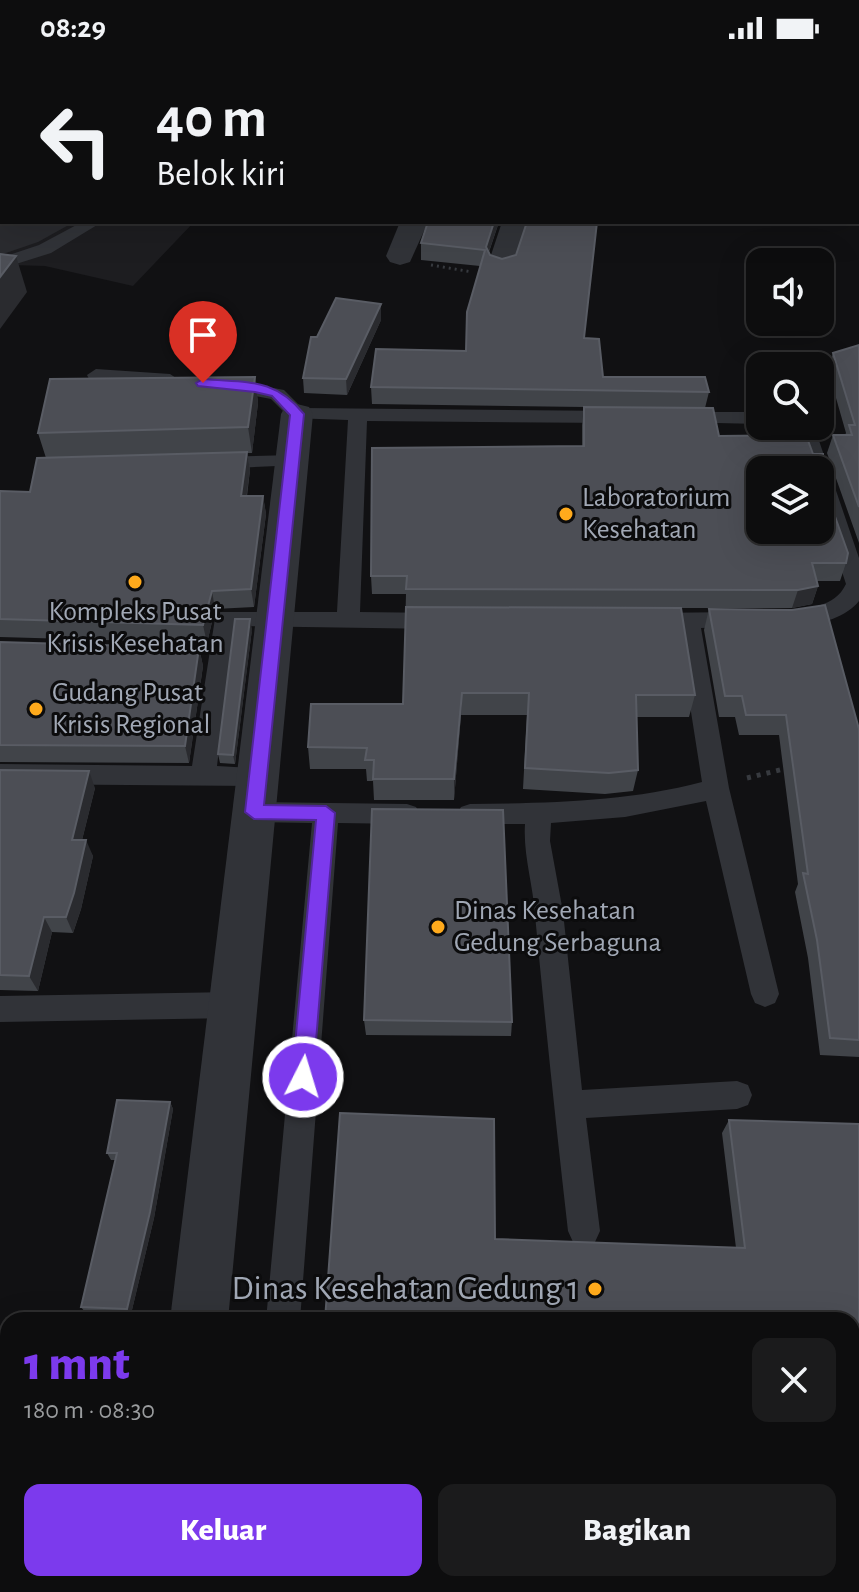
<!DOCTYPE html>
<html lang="id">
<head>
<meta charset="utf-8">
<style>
  :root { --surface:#0d0d0e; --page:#1b1b1c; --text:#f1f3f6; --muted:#9a9c9e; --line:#2d2d2e; --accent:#7c3aed }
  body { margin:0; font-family:"Alegreya Sans",sans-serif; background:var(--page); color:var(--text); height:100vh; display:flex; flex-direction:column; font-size:30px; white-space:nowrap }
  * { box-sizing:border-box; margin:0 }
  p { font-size:26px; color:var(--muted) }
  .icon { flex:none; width:44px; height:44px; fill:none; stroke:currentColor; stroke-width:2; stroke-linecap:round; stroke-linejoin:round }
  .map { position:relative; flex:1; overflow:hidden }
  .side { position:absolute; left:0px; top:1256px; width:860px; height:280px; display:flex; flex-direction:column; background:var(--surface); border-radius:24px 24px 0 0; box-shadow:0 8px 32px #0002,0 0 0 2px var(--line) }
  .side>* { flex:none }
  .top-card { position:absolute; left:0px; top:0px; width:860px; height:168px; box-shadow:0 8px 32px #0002,0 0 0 2px var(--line); background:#0d0d0e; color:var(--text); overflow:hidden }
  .controls { position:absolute; left:746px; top:192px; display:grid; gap:16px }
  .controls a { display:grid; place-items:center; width:88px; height:88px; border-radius:16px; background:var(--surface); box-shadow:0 8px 32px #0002,0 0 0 2px var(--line); font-size:40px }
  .pin { position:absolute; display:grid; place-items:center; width:68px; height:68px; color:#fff; margin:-82px -34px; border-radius:50% 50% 50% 0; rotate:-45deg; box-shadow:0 0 8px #0007 }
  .pin .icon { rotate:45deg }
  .me { position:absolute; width:88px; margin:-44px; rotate:5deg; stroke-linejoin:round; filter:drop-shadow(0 0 6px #0008) }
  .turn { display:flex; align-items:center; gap:28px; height:168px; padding:0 24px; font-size:36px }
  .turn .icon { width:104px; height:104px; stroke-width:2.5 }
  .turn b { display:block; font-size:56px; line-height:68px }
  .round { display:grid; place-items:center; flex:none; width:84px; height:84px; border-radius:16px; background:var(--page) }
  .overview { display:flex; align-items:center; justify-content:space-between; height:136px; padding:0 24px }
  h1 { font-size:48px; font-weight:800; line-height:60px; color:var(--accent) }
  .primary-button { display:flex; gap:16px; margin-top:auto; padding:16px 24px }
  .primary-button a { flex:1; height:92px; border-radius:16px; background:var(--accent); color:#fff; font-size:32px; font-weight:800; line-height:92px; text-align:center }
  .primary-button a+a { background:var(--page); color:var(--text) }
  .status { display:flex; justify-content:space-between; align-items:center; height:56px; padding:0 40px; background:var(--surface); direction:ltr }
  .status svg { height:22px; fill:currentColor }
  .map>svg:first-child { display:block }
</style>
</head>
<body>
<div class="status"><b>08:29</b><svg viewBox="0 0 49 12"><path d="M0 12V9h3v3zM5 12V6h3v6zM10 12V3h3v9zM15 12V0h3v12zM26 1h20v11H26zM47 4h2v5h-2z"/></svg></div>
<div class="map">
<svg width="859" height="1536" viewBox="0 0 859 1536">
  <rect width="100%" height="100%" fill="#111113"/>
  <polygon fill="#1d1d20" points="0,0 424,0 2,2 2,166 194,166 133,230 45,210 11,209 0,212"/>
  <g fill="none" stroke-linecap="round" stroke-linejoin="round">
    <polyline stroke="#373a3f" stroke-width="3" stroke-dasharray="2 4" stroke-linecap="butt" points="431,209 472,216"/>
    <polyline stroke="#373a3f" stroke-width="5" stroke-dasharray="4 6" stroke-linecap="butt" points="747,722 788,712"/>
    <g fill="#313338" fill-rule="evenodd">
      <polygon points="298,0 312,0 314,2 300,2"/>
      <polygon points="82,166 102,166 51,197 0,213 0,202 39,189"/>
      <polygon points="96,313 170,318 179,324 170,330 89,323 87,319"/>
      <polygon points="221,322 284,334 302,352 616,355 626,361 616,367 367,365 360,556 439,557 447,559 450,565 447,571 439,573 234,570 217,710 267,713 271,720 267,727 258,730 0,728 0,708 192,710 216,556 337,556 348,364 290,362 271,343 214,332 212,328"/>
      <polygon points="680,356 760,356 760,368 673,366 670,362 673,358"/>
      <path d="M794,370h20l45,132v43c-14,18 -51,29 -73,23l-3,-6 3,-6c23,-6 48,-3 60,-28l-26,-79v-35h-11z"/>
      <polygon points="293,399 300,401 303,405 300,409 213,413 203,407 213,401"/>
      <path d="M739,556l8,2 3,6 -3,6 -46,2 28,160 50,206 -4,9 -10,4 -10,-4 -4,-9 -45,-193 -81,16 -74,6 -1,18 13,71 19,178 155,-9 11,4 4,10 -4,10 -11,4 -151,9 14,113 -5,11 -11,5 -11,-5 -5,-11c-12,-105 -23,-211 -33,-316 -2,-31 -12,-60 -10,-91h-55l-9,-3 -4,-7 4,-7 9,-3c78,-1 156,-2 232,-22l-24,-153 -36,-2 -3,-6 3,-6 8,-2z"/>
      <polygon points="254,746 407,748 416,751 420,758 416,765 407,768 338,767 300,1264 266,1264 312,767 254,766 245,763 241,756 245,749"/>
      <polygon points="233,936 243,940 247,949 243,958 233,962 0,966 0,940"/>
      <rect x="852" y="1394" width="7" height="36"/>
    </g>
    <g fill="#313338" fill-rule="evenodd">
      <polygon points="534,0 559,0 532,2"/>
      <polygon points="400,166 428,166 410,206 400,209 390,206 386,200"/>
      <polygon points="502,166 530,166 512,214 502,217 492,214 488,208"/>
      <polygon points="297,348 309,351 313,358 228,1264 170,1264 281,358 285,351"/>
      <polygon points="136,1528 200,1528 199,1536 135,1536"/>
    </g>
  </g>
  <g fill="#414449">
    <polygon points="859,14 859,42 858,42"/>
    <polygon points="499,166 489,196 490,199 584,282 603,321 709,336 705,352 719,380 823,427 846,507 840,525 817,525 818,530 812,548 792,552 681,552 695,639 689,661 636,661 638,714 633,735 605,738 523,733 527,659 461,659 454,744 374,744 373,725 367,725 366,713 310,713 308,691 403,648 406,538 372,538 371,520 582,390 582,369 584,351 372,348 371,331 466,295 480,210 421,204 421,187"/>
    <polygon points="381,264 347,339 304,337 303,322 317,281"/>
    <polygon points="859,289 859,487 827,397 833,379 845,379 846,377 828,314 833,297"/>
    <polygon points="255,321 258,347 252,397 247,397 250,414 247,440 263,440 266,458 254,551 215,553 207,587 0,581 0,435 30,436 46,402 38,377"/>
    <polygon points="709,553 859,673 859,1001 820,999 808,902 795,836 798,828 779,679 739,679 735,661 719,661 704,574"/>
    <polygon points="252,573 235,708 220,707 218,698"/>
    <polygon points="0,586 199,592 203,610 189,707 0,706"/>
    <polygon points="0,714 95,732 82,784 93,800 81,853 73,877 52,876 38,935 0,934"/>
    <polygon points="364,964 512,966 511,980 366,979"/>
    <polygon points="170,1046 173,1053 154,1162 131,1258 85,1256 81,1251 115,1104 111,1104 107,1097"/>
    <polygon points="729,1064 859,1068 859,1366 852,1366 852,1264 495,1183 736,1192 722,1077"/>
  </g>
  <g fill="#2a2b2f">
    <polygon points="2,159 2,166 74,166 38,186 0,199 0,160"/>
    <polygon points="494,166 499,166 485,207 486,191"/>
    <polygon points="16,200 27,236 0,273 0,221"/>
    <polygon points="381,248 381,264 347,339 346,323"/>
    <polygon points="255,321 258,347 252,397 248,371"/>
    <polygon points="247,396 250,414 244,458 241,440"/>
    <polygon points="263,440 266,458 254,551 251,533"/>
    <polygon points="818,530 812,548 792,552 798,534"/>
    <polygon points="212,535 215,553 207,587 203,569"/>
    <polygon points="250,563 252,573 235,708 233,699"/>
    <polygon points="199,592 203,610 189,707 185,690"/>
    <polygon points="462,637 461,659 454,744 454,723"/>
    <polygon points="89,715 95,732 78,800 72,784"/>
    <polygon points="86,784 93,800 81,853 73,877 66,861"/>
    <polygon points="44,861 52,876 38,935 29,920"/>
    <polygon points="170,1046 173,1053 154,1162 131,1258 127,1253"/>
  </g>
  <g fill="#4c4e55" stroke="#595c64" stroke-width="2" fill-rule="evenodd">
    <polygon points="0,0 190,0 190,2 2,2 2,159 0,160"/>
    <polygon points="548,0 792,0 791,2 547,2"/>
    <polygon points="428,166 494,166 486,191 490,199 502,203 516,199 527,166 597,166 584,282 599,283 603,321 705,321 709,336 371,331 376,293 466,295 467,256 485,194 421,187"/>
    <polygon points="0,198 16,200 0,221"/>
    <polygon points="336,242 381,248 346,323 303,322 311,281 317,281"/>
    <polygon points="859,289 859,451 833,379 852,379 849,369 855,369 833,297"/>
    <polygon points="255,321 248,371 38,377 50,323"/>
    <path d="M584,351l129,1 6,28 87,-1 7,19h10v29l25,70 -2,10h-34l6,23 -20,4 -392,-1 1,-13h-36l1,-128 212,-2zM760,414h60v60h-60z"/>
    <polygon points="247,396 241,440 263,440 251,533 212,535 203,569 0,563 0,435 30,436 37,402"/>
    <polygon points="825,549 859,673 859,984 830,982 817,884 803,817 808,818 786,659 746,659 742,640 725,640 709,553 792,554"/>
    <polygon points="406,551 681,552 695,639 636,639 638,714 609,717 525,712 529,637 462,637 454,723 373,723 374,704 365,704 367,692 308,691 311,648 403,648"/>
    <polygon points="235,563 250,563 233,699 218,698"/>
    <polygon points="0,586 199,592 185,690 0,689"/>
    <polygon points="0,714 89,715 72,784 86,784 74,837 66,861 44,861 29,920 0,919"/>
    <polygon points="372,753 503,754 512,966 364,964"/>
    <polygon points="117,1044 170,1046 150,1156 127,1253 81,1251 117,1097 107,1097"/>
    <polygon points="340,1057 494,1063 495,1183 745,1192 729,1064 859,1068 859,1359 852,1358 852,1264 325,1264"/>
  </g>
  <path fill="#7c3aed" stroke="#51269a" stroke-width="2" d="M203,323c44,4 71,-2 101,35l-40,391 62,1 9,7 -22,264 -3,7 -7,3 -8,-3 -3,-7 24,-257 -62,-1 -9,-7 45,-397 -18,-19 -17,-4 -57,-6 -2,-3z"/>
  <g fill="#ffaa1c" stroke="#0c0c0d" stroke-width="3">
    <circle cx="566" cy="458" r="8"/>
    <circle cx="135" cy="526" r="8"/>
    <circle cx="36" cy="653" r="8"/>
    <circle cx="438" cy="871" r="8"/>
    <circle cx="595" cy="1233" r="8"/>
  </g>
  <g text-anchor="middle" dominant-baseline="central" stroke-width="6" stroke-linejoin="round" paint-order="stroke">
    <g font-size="28" fill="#a1a8b5" stroke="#0c0c0d" text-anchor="start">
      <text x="582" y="442">Laboratorium<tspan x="582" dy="32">Kesehatan</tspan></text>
      <text x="135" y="556" text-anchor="middle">Kompleks Pusat<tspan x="135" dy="32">Krisis Kesehatan</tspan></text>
      <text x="52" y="637">Gudang Pusat<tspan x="52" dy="32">Krisis Regional</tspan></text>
      <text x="454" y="855">Dinas Kesehatan<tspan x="454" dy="32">Gedung Serbaguna</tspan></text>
    </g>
    <g font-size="34" fill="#a1a8b5" stroke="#0c0c0d" text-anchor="end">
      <text x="579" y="1233">Dinas Kesehatan Gedung 1</text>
    </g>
  </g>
</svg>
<div class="controls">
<a><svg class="icon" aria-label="sound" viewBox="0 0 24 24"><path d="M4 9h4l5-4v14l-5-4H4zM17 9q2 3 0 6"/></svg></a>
<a><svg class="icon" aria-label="search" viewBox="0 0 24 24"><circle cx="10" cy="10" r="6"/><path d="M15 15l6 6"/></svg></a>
<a><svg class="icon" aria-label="layers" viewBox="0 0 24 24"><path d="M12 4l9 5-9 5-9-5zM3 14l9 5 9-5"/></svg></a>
</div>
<div class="pin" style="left:203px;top:327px;background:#d93025"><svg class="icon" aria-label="arrive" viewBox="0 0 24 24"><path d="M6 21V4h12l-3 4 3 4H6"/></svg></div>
<svg class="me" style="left:303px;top:1021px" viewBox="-20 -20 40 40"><circle r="17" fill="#7c3aed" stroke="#fff" stroke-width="3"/><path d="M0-11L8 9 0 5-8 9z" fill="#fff"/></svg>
<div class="top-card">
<div class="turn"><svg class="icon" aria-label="left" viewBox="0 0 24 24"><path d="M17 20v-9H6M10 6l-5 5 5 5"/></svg><div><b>40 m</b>Belok kiri</div></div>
</div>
<section class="side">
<div class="overview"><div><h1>1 mnt</h1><p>180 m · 08:30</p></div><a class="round"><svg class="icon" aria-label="close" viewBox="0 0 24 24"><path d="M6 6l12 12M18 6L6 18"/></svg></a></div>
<div class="primary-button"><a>Keluar</a><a>Bagikan</a></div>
</section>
</div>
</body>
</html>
